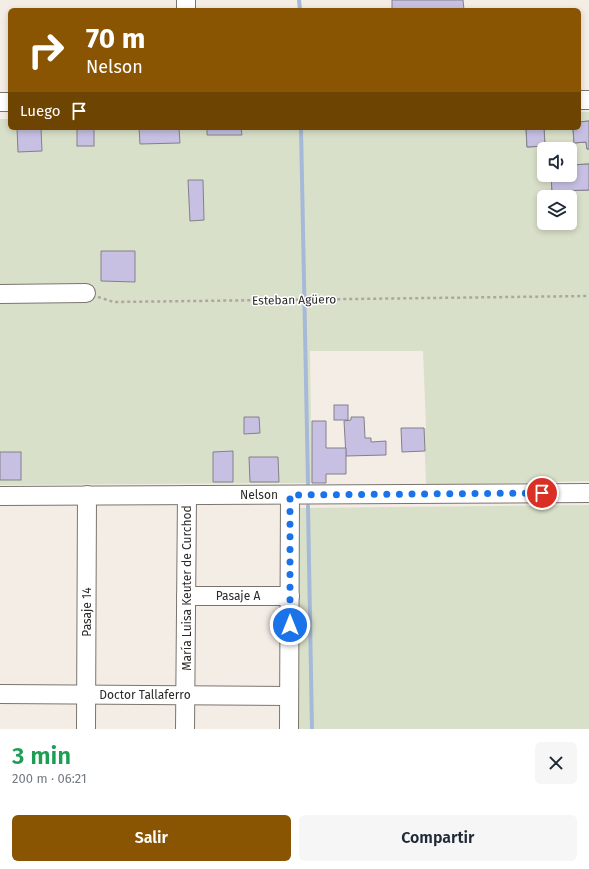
<!DOCTYPE html>
<html lang="es">
<head>
<meta charset="utf-8">
<style>
  :root { --surface:#fff; --page:#f6f6f7; --text:#1f2937; --muted:#747a83; --accent:#8a5503 }
  body { margin:0; font-family:"Fira Sans",sans-serif; background:var(--page); color:var(--text); height:100vh; display:flex; flex-direction:column; font-size:15px; white-space:nowrap }
  * { box-sizing:border-box; margin:0 }
  p { font-size:13px; color:var(--muted) }
  .icon { flex:none; width:22px; height:22px; fill:none; stroke:currentColor; stroke-width:2; stroke-linecap:round; stroke-linejoin:round }
  .map { position:relative; height:729px; overflow:hidden }
  .side { display:flex; flex-direction:column; background:var(--surface); flex:1 }
  .side>* { flex:none }
  .hud { position:absolute; left:8px; top:8px; width:573px; height:122px; border-radius:6px; box-shadow:0 2px 6px #0003; background:#8a5503; color:#fff; overflow:hidden }
  .buttons { position:absolute; left:537px; top:142px; display:grid; gap:8px }
  .buttons a { display:grid; place-items:center; width:40px; height:40px; border-radius:6px; background:var(--surface); box-shadow:0 2px 6px #0003; font-size:20px }
  .pin { position:absolute; display:grid; place-items:center; width:34px; height:34px; color:#fff; margin:-17px; border:2px solid #fff; border-radius:50%; box-shadow:0 1px 4px #0007 }
  .me { position:absolute; width:44px; margin:-22px; rotate:0deg; stroke-linejoin:round; filter:drop-shadow(0 0 3px #0008) }
  .turn { display:flex; align-items:center; gap:14px; height:84px; padding:0 12px; font-size:18px }
  .turn .icon { width:52px; height:52px; stroke-width:2.5 }
  .turn b { display:block; font-size:28px; line-height:34px }
  .then { display:flex; align-items:center; height:38px; padding:0 12px; background:#0003; gap:8px; font-size:15px }
  .round { display:grid; place-items:center; flex:none; width:42px; height:42px; border-radius:6px; background:var(--page) }
  .head { display:flex; align-items:center; justify-content:space-between; height:68px; padding:0 12px }
  h1 { font-size:24px; font-weight:600; line-height:30px; color:#1e9e55 }
  .action { display:flex; gap:8px; margin-top:auto; padding:8px 12px }
  .action a { flex:1; height:46px; border-radius:6px; background:var(--accent); color:#fff; font-size:16px; font-weight:600; line-height:46px; text-align:center }
  .action a+a { background:var(--page); color:var(--text) }
  .map>svg:first-child { display:block }
</style>
</head>
<body>
<div class="map">
<svg width="589" height="729" viewBox="0 0 589 729">
  <rect width="100%" height="100%" fill="#f4ede5"/>
  <g fill="#d9e0c9" fill-rule="evenodd">
    <path d="M579,112h10v369l-163,4 -2,-57h2l-3,-77h-113l2,132 -312,2v-366h10v9h569zM544,149h26v26h-26zM544,197h26v26h-26z"/>
    <polygon points="589,505 589,729 296,729 299,508"/>
  </g>
  <g fill="none" stroke-linecap="round" stroke-linejoin="round">
    <g stroke="#a6b9d8" stroke-width="4">
      <polyline points="299,0 300,10"/>
      <polyline points="301,128 308,483"/>
      <polyline points="308,506 312,729"/>
    </g>
  </g>
  <g fill="#c7c0e3" stroke="#828089">
    <polygon points="392,0 463,0 464,10 392,10"/>
    <polygon points="589,121 589,149 587,149 586,142 574,143 573,128 579,128 579,122"/>
    <polygon points="589,121 589,149 587,149 586,142 574,143 573,128 579,128 579,122"/>
    <polygon points="17,128 41,128 42,151 18,152"/>
    <rect x="77" y="128" width="17" height="18"/>
    <polygon points="139,128 179,128 180,143 140,144"/>
    <polygon points="207,128 241,128 242,135 207,135"/>
    <polygon points="526,128 544,128 545,146 527,147"/>
    <polygon points="526,128 544,128 545,146 527,147"/>
    <polygon points="589,164 589,190 552,191 551,175 570,175 570,165"/>
    <polygon points="589,164 589,190 552,191 551,175 570,175 570,165"/>
    <polygon points="188,180 203,180 204,220 190,221"/>
    <polygon points="101,251 135,251 135,282 101,281"/>
    <rect x="334" y="405" width="14" height="15"/>
    <polygon points="244,417 259,417 260,433 244,434"/>
    <polygon points="351,417 364,417 365,438 371,438 371,442 386,441 386,455 346,456 344,421 351,420"/>
    <polygon points="312,421 326,421 326,448 346,448 346,474 326,474 326,483 312,483"/>
    <polygon points="401,428 424,428 425,451 402,452"/>
    <polygon points="233,451 233,482 213,482 213,452"/>
    <rect x="0" y="452" width="21" height="28"/>
    <polygon points="249,457 278,457 279,482 250,482"/>
  </g>
  <g fill="none" stroke-linecap="round" stroke-linejoin="round">
    <defs>
      <g id="minor">
        <polyline points="186,0 186,10"/>
        <polyline points="579,100 589,100"/>
        <polyline points="0,102 10,102"/>
        <polyline points="0,294 86,293"/>
        <polyline points="0,496 589,493"/>
        <polyline points="186,596 290,596"/>
        <polyline points="0,694 289,696"/>
        <polyline points="86,729 87,495"/>
        <polyline points="185,729 187,495"/>
        <polyline points="289,729 290,495"/>
      </g>
    </defs>
    <use href="#minor" stroke="#7b756e" stroke-width="20"/>
    <polyline stroke="#aca7a0" stroke-width="2.5" stroke-dasharray="3 3" stroke-linecap="butt" points="98,297 114,302 589,296"/>
    <use href="#minor" stroke="#fff" stroke-width="18"/>
  </g>
  <g fill="none" stroke-linecap="round" stroke-linejoin="round">
    <polyline stroke="#1a73e8" stroke-width="7" stroke-dasharray="0 12.6" points="290,625 290,495 542,493"/>
  </g>
  <g text-anchor="middle" dominant-baseline="central" stroke-width="3" stroke-linejoin="round" paint-order="stroke">
    <g font-size="12" fill="#2c2a27" stroke="#fff">
      <text transform="translate(294 300) rotate(-1)">Esteban Agüero</text>
      <text x="259" y="495">Nelson</text>
      <text transform="translate(187 588) rotate(-90)">María Luisa Keuter de Curchod</text>
      <text x="238" y="596">Pasaje A</text>
      <text transform="translate(87 612) rotate(-90)">Pasaje 14</text>
      <text x="145" y="695">Doctor Tallaferro</text>
    </g>
  </g>
</svg>
<div class="buttons">
<a><svg class="icon" aria-label="sound" viewBox="0 0 24 24"><path d="M4 9h4l5-4v14l-5-4H4zM17 9q2 3 0 6"/></svg></a>
<a><svg class="icon" aria-label="layers" viewBox="0 0 24 24"><path d="M12 4l9 5-9 5-9-5zM3 14l9 5 9-5"/></svg></a>
</div>
<div class="pin" style="left:542px;top:493px;background:#d93025"><svg class="icon" aria-label="arrive" viewBox="0 0 24 24"><path d="M6 21V4h12l-3 4 3 4H6"/></svg></div>
<svg class="me" style="left:290px;top:625px" viewBox="-20 -20 40 40"><circle r="17" fill="#1a73e8" stroke="#fff" stroke-width="3"/><path d="M0-11L8 9 0 5-8 9z" fill="#fff"/></svg>
<div class="hud">
<div class="turn"><svg class="icon" aria-label="right" viewBox="0 0 24 24"><path d="M7 20v-9h11M14 6l5 5-5 5"/></svg><div><b>70 m</b>Nelson</div></div>
<div class="then">Luego<svg class="icon" aria-label="arrive" viewBox="0 0 24 24"><path d="M6 21V4h12l-3 4 3 4H6"/></svg></div>
</div>
</div>
<section class="side">
<div class="head"><div><h1>3 min</h1><p>200 m · 06:21</p></div><a class="round"><svg class="icon" aria-label="close" viewBox="0 0 24 24"><path d="M6 6l12 12M18 6L6 18"/></svg></a></div>
<div class="action"><a>Salir</a><a>Compartir</a></div>
</section>
</body>
</html>
